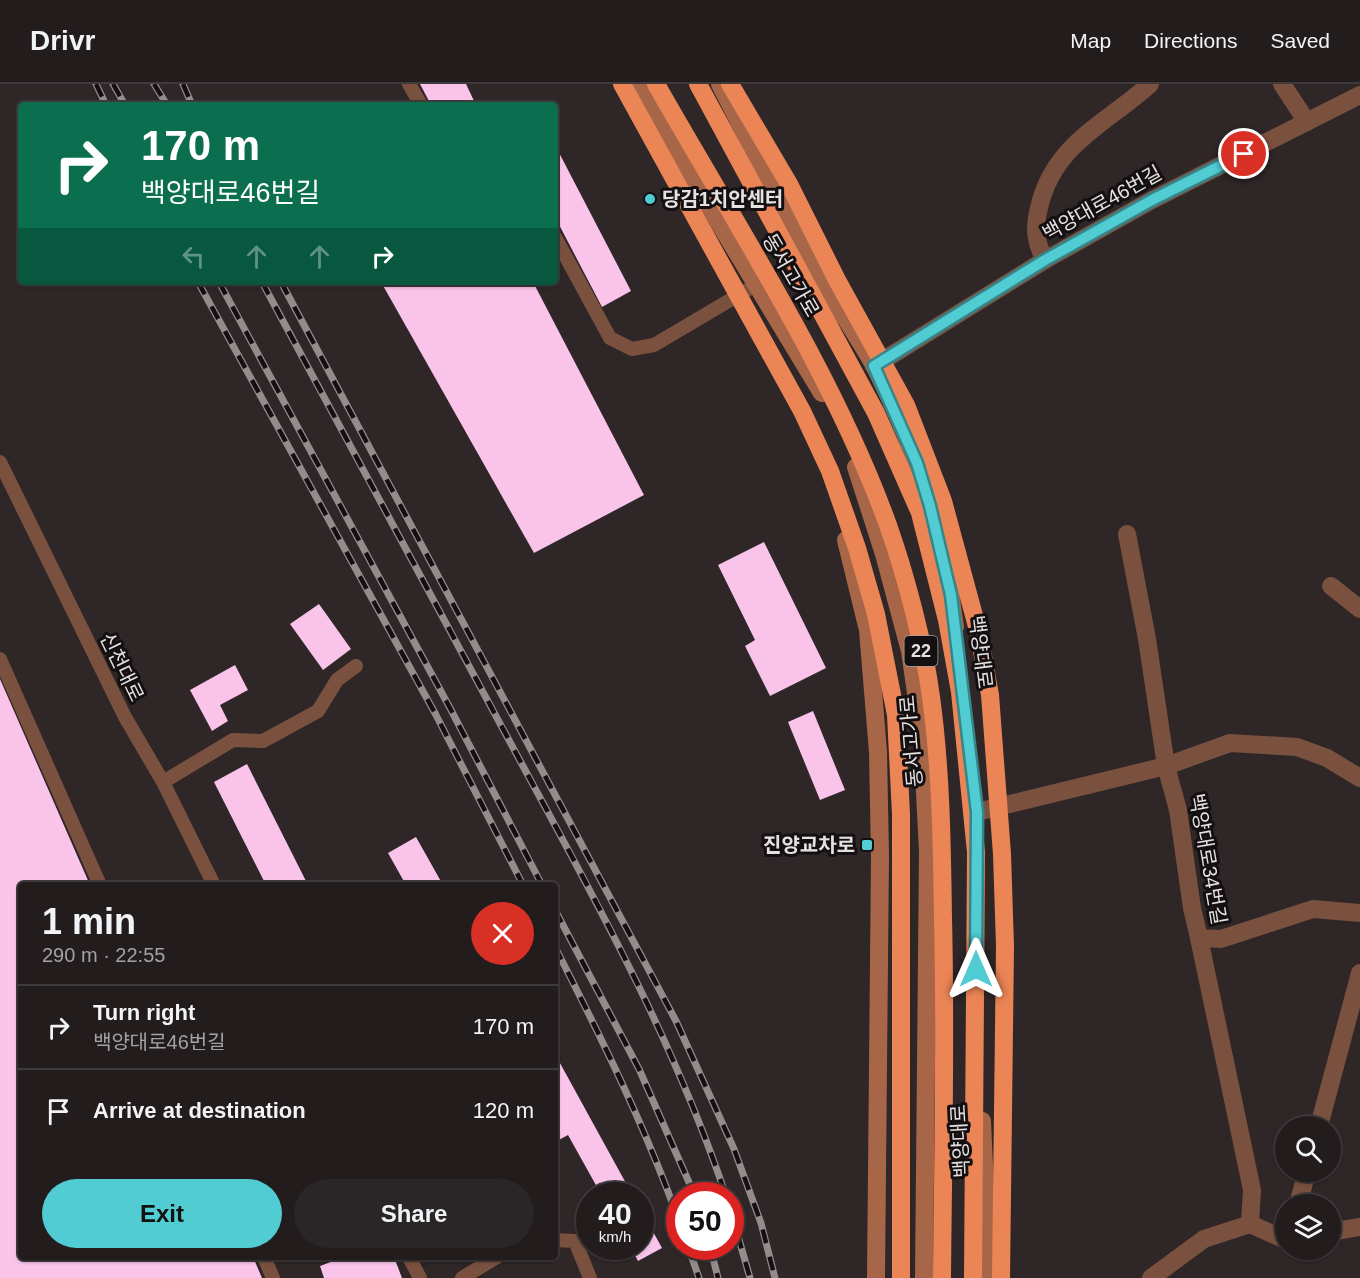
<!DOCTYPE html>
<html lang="en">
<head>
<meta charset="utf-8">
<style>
  :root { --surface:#221c1d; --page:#2a2526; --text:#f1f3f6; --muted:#a2a1a4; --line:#3f3a3b; --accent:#51ccd3 }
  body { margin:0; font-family:Helvetica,"Noto Sans KR",sans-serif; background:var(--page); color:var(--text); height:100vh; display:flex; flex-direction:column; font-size:22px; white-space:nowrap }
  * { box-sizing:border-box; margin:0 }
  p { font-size:20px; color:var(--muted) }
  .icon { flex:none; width:33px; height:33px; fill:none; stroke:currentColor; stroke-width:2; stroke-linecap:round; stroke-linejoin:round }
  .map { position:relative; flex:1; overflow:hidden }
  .panel { position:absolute; left:18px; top:798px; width:540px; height:378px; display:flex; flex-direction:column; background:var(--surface); border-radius:6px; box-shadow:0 2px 4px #0004,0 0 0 2px var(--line) }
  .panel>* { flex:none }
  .guide { position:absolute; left:18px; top:18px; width:540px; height:183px; border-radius:6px; box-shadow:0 2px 4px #0004,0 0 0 2px var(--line); background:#0b6e4f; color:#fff; overflow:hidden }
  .controls { position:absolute; left:1275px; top:1032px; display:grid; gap:12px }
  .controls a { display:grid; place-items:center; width:66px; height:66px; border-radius:50%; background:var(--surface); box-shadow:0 2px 4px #0004,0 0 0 2px var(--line); font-size:30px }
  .speed { position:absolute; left:576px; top:1098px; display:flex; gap:12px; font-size:30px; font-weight:700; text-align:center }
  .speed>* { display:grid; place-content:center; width:78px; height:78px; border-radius:50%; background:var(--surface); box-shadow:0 2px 4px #0004,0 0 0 2px var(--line); line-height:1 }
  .speed small { font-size:15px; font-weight:400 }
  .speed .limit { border:9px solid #d22; background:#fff; color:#111 }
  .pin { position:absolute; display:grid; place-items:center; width:51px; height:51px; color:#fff; margin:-26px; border:3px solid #fff; border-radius:50%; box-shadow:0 2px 6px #0007 }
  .me { position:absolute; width:66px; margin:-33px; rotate:0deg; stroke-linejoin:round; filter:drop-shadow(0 0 4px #0008) }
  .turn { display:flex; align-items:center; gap:21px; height:126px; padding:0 24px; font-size:27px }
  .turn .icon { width:78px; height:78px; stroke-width:2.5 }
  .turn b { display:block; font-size:42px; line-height:51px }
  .lanes { display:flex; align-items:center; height:57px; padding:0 24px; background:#0003; justify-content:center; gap:30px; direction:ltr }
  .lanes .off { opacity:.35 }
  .round { display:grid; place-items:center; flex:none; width:63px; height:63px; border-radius:32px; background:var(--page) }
  .overview { display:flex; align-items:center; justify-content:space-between; height:102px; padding:0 24px }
  h1 { font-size:36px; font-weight:700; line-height:45px }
  .cta { display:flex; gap:12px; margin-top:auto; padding:12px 24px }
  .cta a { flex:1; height:69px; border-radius:36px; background:var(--accent); color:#111; font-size:24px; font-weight:700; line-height:69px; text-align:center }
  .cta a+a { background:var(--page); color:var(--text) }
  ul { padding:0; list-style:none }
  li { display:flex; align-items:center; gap:18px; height:84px; padding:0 24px; border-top:2px solid var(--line) }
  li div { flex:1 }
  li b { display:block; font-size:22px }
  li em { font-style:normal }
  header { display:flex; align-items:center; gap:36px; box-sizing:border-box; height:84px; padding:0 30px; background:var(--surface); border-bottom:2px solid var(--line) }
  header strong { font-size:28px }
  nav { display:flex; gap:33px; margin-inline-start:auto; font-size:21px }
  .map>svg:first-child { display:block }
</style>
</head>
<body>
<header>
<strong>Drivr</strong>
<nav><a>Map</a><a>Directions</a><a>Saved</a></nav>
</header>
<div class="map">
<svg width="1360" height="1194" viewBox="0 0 1360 1194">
  <rect width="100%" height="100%" fill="#2e2627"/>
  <g fill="#f9c3ea">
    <polygon points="420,0 466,0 476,21 431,21"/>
    <polygon points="555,61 631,207 602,223 555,133"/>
    <polygon points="381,198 533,198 644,411 534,469"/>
    <polygon points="764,458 826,584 770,612 745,562 755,556 718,481"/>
    <polygon points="319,520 351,565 323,586 290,540"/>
    <polygon points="235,581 248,606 220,621 228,637 212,647 190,606"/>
    <polygon points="0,595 90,801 21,801 21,1173 253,1173 262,1194 0,1194"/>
    <polygon points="813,627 845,706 820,716 788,638"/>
    <polygon points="247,680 308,801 266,801 214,698"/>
    <polygon points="416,753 443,801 406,801 388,769"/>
    <polygon points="555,970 633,1112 602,1112 568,1051 555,1058"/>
    <polygon points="640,1124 662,1164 638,1177 630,1162 640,1162"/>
    <polygon points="344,1173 394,1173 402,1194 324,1194 320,1182"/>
  </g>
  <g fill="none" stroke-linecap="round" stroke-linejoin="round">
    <g stroke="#7a513f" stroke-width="14">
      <polyline points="409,0 421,21"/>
      <polyline points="555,153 610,254 632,265 654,261 747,206"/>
      <polyline points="0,378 125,633 163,698 214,801"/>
      <polyline points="0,575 100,801"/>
      <polyline points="163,698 233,656 263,657 318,627 337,596 356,582"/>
      <polyline points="555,1156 575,1157 590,1194"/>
      <polyline points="264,1173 273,1194"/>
      <polyline points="409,1173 420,1194"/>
      <polyline points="462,1194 497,1173"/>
    </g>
    <g stroke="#7a513f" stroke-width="18">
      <polyline points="1282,0 1307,38"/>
      <path d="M1045,176c-10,-18 -11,-32 -6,-52 14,-64 67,-84 111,-124"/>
      <polyline points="874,282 1045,176 1152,116 1360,11"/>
      <polyline points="1127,450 1147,555 1166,682 1178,726 1192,824 1199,854 1221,855 1313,825 1360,829"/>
      <polyline points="1331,502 1360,525"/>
      <polyline points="977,728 1166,682 1230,659 1297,663 1327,674 1360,694"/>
      <polyline points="1199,854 1252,1106 1250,1140"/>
      <polyline points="1319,1042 1360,889"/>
      <polyline points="1298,1120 1307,1088"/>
      <polyline points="1330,1148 1360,1143"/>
      <polyline points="1151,1194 1204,1155 1250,1140 1286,1156"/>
    </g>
    <g stroke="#a86649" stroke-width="18">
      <polyline points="641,0 718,137 822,309"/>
      <path d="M720,0c32,62 62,125 96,186 18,33 41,64 59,97 41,81 69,170 80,260"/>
      <polyline points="856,383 884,470 910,567 922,651 928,767 924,1194"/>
      <polyline points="846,456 868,546 878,668 880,772 876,1194"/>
      <polyline points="982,1037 989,1194"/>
    </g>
    <g stroke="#eb8556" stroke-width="18">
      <polyline points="622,0 802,327 830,387 857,464 876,530 896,631 901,730 901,1194"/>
      <path d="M656,0c80,141 177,289 232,441 18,51 36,119 43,172 10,72 11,148 12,221 3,120 0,240 -1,360"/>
      <polyline points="698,0 876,329 920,429 947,536 960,608 976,768 973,1194"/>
      <polyline points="730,0 789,100 837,196 906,321 943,417 979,550 990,611 1002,770 1005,862 1001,1194"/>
    </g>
    <defs>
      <g id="rail">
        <polyline points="96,0 106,21"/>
        <polyline points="113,0 125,21"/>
        <polyline points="154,0 167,21"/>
        <polyline points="183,0 192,21"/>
        <polyline points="198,198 436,631 523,801"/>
        <polyline points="219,198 450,624 542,801"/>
        <path d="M262,198c87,162 175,324 262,486 75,138 152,278 202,428"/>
        <polyline points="281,198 676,937 734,1065 761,1139 775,1194"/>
        <polyline points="555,826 639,985 695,1112"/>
        <path d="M555,863c46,90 91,181 125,277"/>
        <polyline points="730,1124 750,1194"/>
        <polyline points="688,1162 699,1194"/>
        <polyline points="710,1162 718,1194"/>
      </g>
    </defs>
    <use href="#rail" stroke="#938c8d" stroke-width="7"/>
    <use href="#rail" stroke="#141011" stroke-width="4.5" stroke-dasharray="14" stroke-linecap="butt"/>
  </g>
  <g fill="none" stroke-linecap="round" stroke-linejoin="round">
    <defs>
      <polyline id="route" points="976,885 977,728 951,511 930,422 917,379 874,282 1045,176 1152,116 1244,70"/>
    </defs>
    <use href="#route" stroke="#358589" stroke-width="15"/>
    <use href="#route" stroke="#51ccd3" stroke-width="10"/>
  </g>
  <g fill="#51ccd3" stroke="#141011" stroke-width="2">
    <circle cx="650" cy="115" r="6"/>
    <rect x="861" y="755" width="12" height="12" rx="3"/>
  </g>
  <g text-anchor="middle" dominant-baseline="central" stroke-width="6" stroke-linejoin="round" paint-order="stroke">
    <rect fill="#141011" stroke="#a7a2a3" stroke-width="1.5" x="904.5" y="552" width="33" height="30" rx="4.5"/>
    <g font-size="18" font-weight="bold" fill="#e6e1e1">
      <text x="921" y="567">22</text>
    </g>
    <g font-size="20" font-weight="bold" fill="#e6e1e1" stroke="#141011" text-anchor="start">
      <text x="662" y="115">당감1치안센터</text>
      <text x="855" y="761" text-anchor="end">진양교차로</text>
    </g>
    <g font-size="20" fill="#e6e1e1" stroke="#141011">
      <text transform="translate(1102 119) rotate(-29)">백양대로46번길</text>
      <text transform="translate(791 191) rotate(60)">동서고가로</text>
      <text transform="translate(981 568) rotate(83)">백양대로</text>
      <text transform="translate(122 583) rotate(64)">신천대로</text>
      <text transform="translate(911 657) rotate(-95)">동서고가로</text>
      <text transform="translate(1208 775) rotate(80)">백양대로34번길</text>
      <text transform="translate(960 1057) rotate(-93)">백양대로</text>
    </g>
  </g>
</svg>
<div class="controls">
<a><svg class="icon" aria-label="search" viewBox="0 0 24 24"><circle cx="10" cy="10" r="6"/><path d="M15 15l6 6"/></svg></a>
<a><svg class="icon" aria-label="layers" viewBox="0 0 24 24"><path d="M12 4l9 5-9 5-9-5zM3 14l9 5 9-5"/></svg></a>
</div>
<div class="speed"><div>40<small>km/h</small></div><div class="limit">50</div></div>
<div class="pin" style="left:1244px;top:70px;background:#d93025"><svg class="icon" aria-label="arrive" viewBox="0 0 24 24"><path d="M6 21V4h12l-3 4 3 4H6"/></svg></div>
<svg class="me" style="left:976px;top:885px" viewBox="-20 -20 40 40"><path d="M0-17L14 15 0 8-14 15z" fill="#51ccd3" stroke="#fff" stroke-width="4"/></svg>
<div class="guide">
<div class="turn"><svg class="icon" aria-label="right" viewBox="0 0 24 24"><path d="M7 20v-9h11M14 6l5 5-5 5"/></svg><div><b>170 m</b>백양대로46번길</div></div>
<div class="lanes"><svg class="icon off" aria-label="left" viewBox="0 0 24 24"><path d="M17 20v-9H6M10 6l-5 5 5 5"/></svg><svg class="icon off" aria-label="ahead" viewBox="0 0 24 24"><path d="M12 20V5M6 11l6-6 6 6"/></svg><svg class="icon off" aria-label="ahead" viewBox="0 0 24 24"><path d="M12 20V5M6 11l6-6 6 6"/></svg><svg class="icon" aria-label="right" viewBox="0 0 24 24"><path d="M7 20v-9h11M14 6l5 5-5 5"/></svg></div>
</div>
<section class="panel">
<div class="overview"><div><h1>1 min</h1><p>290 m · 22:55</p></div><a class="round" style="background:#d93025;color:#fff"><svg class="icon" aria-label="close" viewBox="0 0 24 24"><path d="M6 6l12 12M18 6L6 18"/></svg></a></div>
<ul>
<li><svg class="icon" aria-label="right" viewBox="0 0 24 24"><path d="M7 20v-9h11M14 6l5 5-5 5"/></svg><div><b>Turn right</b><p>백양대로46번길</p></div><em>170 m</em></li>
<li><svg class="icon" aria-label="arrive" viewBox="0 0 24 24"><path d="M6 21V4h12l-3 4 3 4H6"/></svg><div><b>Arrive at destination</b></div><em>120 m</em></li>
</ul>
<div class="cta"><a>Exit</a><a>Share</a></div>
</section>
</div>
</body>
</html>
